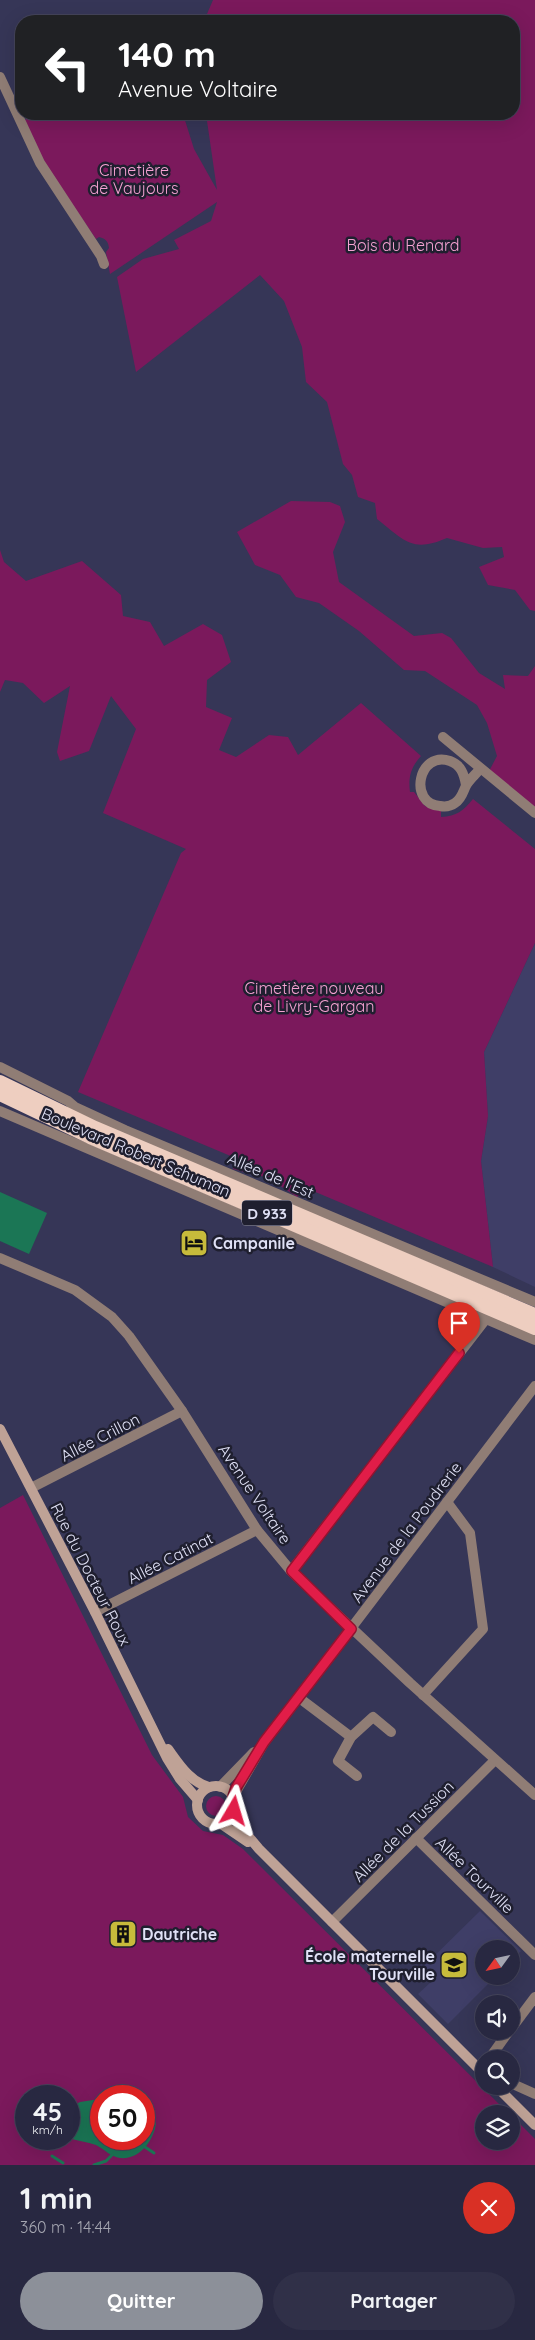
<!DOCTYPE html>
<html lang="fr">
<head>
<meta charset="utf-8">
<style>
  :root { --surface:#282841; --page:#303048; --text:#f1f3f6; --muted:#a5a6b1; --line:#44445a; --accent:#8c9099 }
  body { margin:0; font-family:Quicksand,sans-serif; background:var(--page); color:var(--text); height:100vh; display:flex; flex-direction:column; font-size:19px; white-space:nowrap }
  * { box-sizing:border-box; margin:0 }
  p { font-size:16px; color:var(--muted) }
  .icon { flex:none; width:28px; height:28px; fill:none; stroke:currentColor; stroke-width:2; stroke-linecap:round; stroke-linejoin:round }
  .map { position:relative; height:2165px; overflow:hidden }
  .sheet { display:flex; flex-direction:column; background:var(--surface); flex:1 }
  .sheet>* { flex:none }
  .top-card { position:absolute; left:15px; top:15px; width:505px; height:105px; border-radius:20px; box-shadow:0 5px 20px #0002,0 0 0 1px var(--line); background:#202124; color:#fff; overflow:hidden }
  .needle { width:32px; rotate:237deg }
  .controls { position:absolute; left:475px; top:1940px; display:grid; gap:10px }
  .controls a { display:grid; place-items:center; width:45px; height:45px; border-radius:50%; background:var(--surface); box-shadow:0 5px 20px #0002,0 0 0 1px var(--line); font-size:25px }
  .speed { position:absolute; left:15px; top:2085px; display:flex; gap:10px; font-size:25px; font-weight:700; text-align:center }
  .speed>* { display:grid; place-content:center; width:65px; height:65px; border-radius:50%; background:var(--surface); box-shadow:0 5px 20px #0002,0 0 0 1px var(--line); line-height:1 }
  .speed small { font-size:12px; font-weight:400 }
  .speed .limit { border:8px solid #d22; background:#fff; color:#111 }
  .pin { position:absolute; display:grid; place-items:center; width:42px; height:42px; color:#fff; margin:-51px -21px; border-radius:50% 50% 50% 0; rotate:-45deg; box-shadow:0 0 5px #0007 }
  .pin .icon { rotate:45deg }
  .me { position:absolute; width:55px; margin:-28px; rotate:7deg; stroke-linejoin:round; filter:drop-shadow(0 0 4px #0008) }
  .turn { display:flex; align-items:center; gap:18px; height:105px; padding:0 20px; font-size:22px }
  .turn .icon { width:65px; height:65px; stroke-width:2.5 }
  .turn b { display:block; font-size:35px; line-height:42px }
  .round { display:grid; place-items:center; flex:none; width:52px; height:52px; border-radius:26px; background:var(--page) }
  .overview { display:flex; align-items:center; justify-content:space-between; height:85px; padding:0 20px }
  h1 { font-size:30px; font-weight:700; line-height:38px }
  .primary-button { display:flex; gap:10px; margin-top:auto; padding:10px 20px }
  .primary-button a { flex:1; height:58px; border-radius:30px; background:var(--accent); color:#fff; font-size:20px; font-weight:700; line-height:58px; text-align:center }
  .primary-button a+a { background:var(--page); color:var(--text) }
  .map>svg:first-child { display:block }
</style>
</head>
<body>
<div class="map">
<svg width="535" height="2165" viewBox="0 0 535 2165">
  <rect width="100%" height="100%" fill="#363657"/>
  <g fill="#3f3e67">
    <polygon points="535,943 535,1287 493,1267 481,1161 488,1116 484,1052"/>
    <polygon points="480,1911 521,1951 511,1961 511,1949 484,1949 484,1976 496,1976 448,2024 418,1994 433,1980 421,1969"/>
  </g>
  <g fill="#7b195c" fill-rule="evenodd">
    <path d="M213,0h322v611l-5,-1 -15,-20 -27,-5 -9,-18 25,-10 -2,-10 -19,1 -36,-10c-35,15 -42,3 -70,-19l-2,-16 -17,-6 -6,-22 -9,-11 -16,-62 -21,-20 -4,-35 -18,-46 -24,-26 -124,97 -19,-95 26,-18 36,-10 -5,-9 37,-19 6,-19 -107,72 -4,-22 3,-4c-1,-7 -3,-9 -10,-11l-3,2 -48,-70 -24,-48 7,-7h152l11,35 23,41 -11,-76h308v-93h-310z"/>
    <polygon points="291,501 330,502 340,506 345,522 333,552 339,582 414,636 442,633 451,638 479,673 505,689 503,675 528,676 535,666 535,813 487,775 497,756 487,723 477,705 425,671 404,670 359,631 319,603 296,597 280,575 255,565 237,532"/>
    <path d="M0,550l4,12 22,19 56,-20 39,34 2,21 27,6 14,24 39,-22 19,11 9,27 -24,18 -1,27 26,11 -13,32 17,7 33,-22 19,2 10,18 63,-52 60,53c-10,11 -13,21 -11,36h4l11,14 16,5v6c16,-1 22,-6 32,-18l62,50v94l-51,109 4,64 -7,45 12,106 -187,-79 -9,9 -28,-19 -36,-9v-12l-155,-65 103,-239 5,-4 -83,-36 33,-84 -25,-33 -22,55 -29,10 -3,-9 13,-66 -26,17 -21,-20 -18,-3 -5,12z"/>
    <path d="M23,1495l129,260 31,42 5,20 15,14 20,4 20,14 266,265h-25v27h27v-26l24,24v26h-535v-657zM26,2096h43v43h-43zM101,2096h43v43h-43z"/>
    <circle cx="216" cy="1806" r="10"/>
  </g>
  <g fill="#1b7655">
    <polygon points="0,1192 47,1213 29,1254 0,1241"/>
    <path d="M93,2100h8v39h43v-30l12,14c-2,17 -16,37 -36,35 -9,-1 -16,-9 -24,-13 -9,-3 -18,-4 -27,-7v-30l11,-6z"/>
  </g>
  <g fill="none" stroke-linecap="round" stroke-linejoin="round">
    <g stroke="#1b7655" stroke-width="3">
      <polyline points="145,2147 154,2153"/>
      <polyline points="52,2156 63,2163"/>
      <polyline points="94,2165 106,2161 112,2155"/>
    </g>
    <g stroke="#907d75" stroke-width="10">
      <polyline points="0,77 40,163 101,256 104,264"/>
      <polyline points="443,737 535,813"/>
      <path d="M466,785c-2,-11 -5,-20 -16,-24 -32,-11 -42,43 -10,45 5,1 11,0 15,-3 8,-5 8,-13 12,-19 4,-6 9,-10 13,-15"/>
      <polyline points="0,1067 68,1101 75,1107 125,1130 535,1302"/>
      <polyline points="31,1488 182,1411"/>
      <polyline points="291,1571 486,1319"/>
      <polyline points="95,1612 257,1530"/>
      <polyline points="423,1695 483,1629 470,1533 447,1502"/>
      <polyline points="298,1697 351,1737"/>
      <polyline points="357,1776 338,1761 351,1737 373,1717 391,1732"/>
      <polyline points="220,1787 254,1752"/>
      <polyline points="233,1797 264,1743 535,1386"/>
      <polyline points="416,1838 535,1955"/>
      <polyline points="332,1922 495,1760"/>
      <polyline points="511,2029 535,1997"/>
      <polyline points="489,2059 509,2031"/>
      <polyline points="515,2085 535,2094"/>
    </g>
    <g stroke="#907d75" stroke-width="10">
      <polyline points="0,1111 535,1340"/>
      <polyline points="0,1258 75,1290 112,1317 129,1336 182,1411 257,1530 291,1571 410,1683 535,1795"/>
    </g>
    <g stroke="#bfa296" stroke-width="10">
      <polyline points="0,1429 95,1612 167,1758 180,1779 198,1800"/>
      <path d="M168,1749c11,15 22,33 41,38"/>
      <circle cx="216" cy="1805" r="19"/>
      <polyline points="234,1811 238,1824 259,1849 484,2074"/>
      <polyline points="220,1823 248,1842"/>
      <polyline points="496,2086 535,2125"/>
    </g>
    <g stroke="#eecec0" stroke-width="14">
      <polyline points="0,1082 95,1128 535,1315"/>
      <polyline points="0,1094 90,1137 535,1328"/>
    </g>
  </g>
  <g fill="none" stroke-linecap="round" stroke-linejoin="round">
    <defs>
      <polyline id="route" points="234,1811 233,1797 236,1788 264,1742 351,1629 292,1571 459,1353"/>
    </defs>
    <use href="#route" stroke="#92132f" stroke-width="12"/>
    <use href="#route" stroke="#e11d48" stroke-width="9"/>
  </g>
  <defs>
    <symbol id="hotel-square" viewBox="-11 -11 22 22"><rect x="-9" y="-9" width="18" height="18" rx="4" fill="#c7bb3b" stroke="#1f1f2f"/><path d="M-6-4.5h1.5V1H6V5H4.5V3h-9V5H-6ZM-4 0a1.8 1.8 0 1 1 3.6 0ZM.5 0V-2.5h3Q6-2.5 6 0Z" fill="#111"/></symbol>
    <symbol id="building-square" viewBox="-11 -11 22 22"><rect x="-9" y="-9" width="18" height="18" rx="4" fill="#c7bb3b" stroke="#1f1f2f"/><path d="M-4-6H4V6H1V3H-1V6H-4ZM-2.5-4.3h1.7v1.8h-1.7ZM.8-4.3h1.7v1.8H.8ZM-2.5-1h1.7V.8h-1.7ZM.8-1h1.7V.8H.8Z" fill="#111"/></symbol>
    <symbol id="school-square" viewBox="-11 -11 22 22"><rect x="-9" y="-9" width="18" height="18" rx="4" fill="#c7bb3b" stroke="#1f1f2f"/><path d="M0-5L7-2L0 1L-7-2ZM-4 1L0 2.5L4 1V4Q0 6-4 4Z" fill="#111"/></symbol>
  </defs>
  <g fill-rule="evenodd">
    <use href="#hotel-square" x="178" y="1227" width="32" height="32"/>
    <use href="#building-square" x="107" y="1918" width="32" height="32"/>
    <use href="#school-square" x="438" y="1949" width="32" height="32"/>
  </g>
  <g text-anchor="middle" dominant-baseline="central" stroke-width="5" stroke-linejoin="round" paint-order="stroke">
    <rect fill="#1f1f2f" stroke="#a6a7ba" stroke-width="1" x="242" y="1200.5" width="50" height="25" rx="4"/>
    <g font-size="15" font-weight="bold" fill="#e0e1f6">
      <text x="267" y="1213">D 933</text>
    </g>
    <g font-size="16" fill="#f6a2d3" stroke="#1f1f2f">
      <text x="134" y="170">Cimetière<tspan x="134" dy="18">de Vaujours</tspan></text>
      <text x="403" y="245">Bois du Renard</text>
      <text x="314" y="988">Cimetière nouveau<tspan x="314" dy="18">de Livry-Gargan</tspan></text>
    </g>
    <g font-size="16" fill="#e0e1f6" stroke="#1f1f2f">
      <text transform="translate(136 1152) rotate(23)">Boulevard Robert Schuman</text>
      <text transform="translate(271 1175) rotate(23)">Allée de l'Est</text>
      <text transform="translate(100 1437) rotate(-27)">Allée Crillon</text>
      <text transform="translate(255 1494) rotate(56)">Avenue Voltaire</text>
      <text transform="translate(406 1532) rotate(-53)">Avenue de la Poudrerie</text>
      <text transform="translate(170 1558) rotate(-27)">Allée Catinat</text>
      <text transform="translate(91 1574) rotate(63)">Rue du Docteur Roux</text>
      <text transform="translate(403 1831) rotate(-45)">Allée de la Tussion</text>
      <text transform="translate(475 1875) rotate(44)">Allée Tourville</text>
    </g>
    <g font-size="16" font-weight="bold" fill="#e0e1f6" stroke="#1f1f2f" text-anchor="start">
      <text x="213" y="1243">Campanile</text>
      <text x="142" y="1934">Dautriche</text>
      <text x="435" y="1956" text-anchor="end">École maternelle<tspan x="435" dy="18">Tourville</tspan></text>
    </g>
  </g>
</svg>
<div class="controls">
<a><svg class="needle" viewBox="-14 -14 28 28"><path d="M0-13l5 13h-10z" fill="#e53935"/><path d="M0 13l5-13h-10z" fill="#a5a6b1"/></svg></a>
<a><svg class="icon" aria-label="sound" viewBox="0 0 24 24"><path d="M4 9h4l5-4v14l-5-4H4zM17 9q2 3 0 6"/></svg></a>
<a><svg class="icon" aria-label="search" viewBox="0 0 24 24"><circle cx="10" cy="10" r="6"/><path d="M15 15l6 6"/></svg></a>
<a><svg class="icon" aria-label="layers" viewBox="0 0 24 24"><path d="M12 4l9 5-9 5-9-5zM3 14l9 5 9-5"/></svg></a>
</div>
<div class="speed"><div>45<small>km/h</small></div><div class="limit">50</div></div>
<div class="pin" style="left:459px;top:1353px;background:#d93025"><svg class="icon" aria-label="arrive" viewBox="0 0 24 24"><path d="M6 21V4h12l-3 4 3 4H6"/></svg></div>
<svg class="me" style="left:234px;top:1811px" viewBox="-20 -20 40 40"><path d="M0-17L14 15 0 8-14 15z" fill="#e11d48" stroke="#fff" stroke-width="4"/></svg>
<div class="top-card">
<div class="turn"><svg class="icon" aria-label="left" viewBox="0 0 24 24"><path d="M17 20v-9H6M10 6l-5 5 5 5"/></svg><div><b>140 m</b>Avenue Voltaire</div></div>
</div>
</div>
<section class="sheet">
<div class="overview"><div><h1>1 min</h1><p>360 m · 14:44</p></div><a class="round" style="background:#d93025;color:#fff"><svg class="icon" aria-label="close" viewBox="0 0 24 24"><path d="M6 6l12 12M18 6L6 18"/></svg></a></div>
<div class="primary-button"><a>Quitter</a><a>Partager</a></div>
</section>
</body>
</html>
